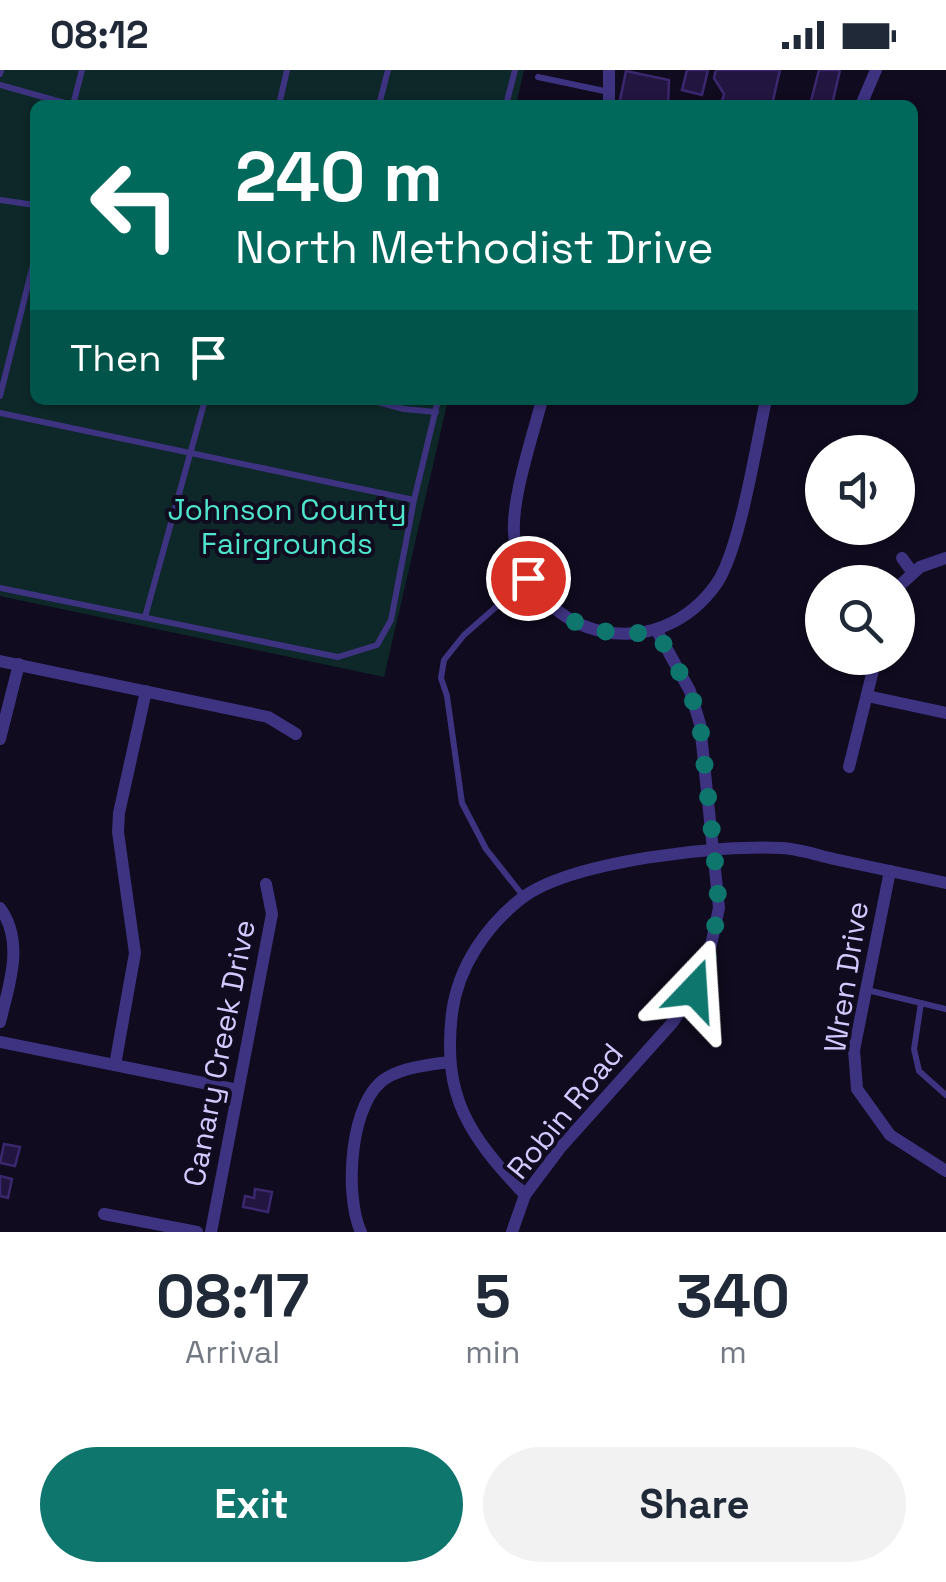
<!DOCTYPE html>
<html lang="en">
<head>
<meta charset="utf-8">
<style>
  :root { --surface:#fff; --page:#f2f2f3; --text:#1f2937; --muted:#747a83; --accent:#0f766e }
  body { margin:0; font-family:"Space Grotesk",sans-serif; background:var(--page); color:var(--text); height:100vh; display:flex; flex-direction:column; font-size:38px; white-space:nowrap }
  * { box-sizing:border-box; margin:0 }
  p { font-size:32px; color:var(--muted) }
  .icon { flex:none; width:55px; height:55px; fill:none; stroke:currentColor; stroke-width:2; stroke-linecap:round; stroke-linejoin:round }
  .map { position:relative; height:1162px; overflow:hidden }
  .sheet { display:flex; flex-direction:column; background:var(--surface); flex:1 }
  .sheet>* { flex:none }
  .hud { position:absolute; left:30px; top:30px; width:888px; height:305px; border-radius:15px; box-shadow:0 2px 8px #0004; background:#00695c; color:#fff; overflow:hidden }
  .tools { position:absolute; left:805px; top:365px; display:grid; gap:20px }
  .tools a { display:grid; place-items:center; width:110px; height:110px; border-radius:50%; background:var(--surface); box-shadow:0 2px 8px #0004; font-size:50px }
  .pin { position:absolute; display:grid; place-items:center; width:85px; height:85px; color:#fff; margin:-42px; border:5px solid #fff; border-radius:50%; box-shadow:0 2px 10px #0007 }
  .me { position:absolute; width:110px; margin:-55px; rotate:20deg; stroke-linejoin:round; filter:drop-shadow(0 0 8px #0008) }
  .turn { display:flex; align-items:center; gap:35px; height:210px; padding:0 40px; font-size:45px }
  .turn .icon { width:130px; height:130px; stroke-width:2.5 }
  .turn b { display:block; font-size:70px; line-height:85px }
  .then { display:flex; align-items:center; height:95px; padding:0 40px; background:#0003; gap:20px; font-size:38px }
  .eta { display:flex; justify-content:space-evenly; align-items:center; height:170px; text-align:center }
  .eta b { font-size:60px; font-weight:600; line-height:70px }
  .button { display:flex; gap:20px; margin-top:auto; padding:20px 40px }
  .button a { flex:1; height:115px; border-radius:60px; background:var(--accent); color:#fff; font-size:40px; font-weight:600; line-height:115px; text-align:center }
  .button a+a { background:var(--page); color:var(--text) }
  .status { display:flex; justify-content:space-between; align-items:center; height:70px; padding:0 50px; background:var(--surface); direction:ltr }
  .status svg { height:28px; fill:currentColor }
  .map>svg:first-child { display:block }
</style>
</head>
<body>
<div class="status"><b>08:12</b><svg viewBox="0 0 49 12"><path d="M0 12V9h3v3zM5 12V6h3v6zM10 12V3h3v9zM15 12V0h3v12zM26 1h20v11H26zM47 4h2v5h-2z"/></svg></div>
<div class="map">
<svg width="946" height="1162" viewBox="0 0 946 1162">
  <rect width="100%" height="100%" fill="#100b1f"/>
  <polygon fill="#0e2829" points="0,0 524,0 516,35 35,35 35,330 448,330 384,607 0,526"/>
  <g fill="#221641" stroke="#3b276e" stroke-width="2.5">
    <polygon points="687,0 708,0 702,25 682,20"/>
    <polygon points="716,0 780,0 772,35 721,35 724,24 714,8"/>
    <polygon points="819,0 840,0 832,35 810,35"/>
    <polygon points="626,1 669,10 668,35 619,35"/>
    <polygon points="4,1074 20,1077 15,1096 0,1093"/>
    <polygon points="0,1106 12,1109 8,1128 0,1126"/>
    <polygon points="255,1119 272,1122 268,1142 243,1137 245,1126 254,1128"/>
  </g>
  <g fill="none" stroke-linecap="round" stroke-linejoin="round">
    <g stroke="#3d3380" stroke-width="6">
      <polyline points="0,4 1,0"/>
      <polyline points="538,7 609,22"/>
      <polyline points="0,15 72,35"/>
      <polyline points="73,35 82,0"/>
      <polyline points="279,35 287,0"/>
      <polyline points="379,35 388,0"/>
      <polyline points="506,35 515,0"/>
      <polyline points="0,130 35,135"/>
      <polyline points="0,326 35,187"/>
      <polyline points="370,330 404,339 436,342"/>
      <polyline points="0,343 414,430"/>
      <polyline points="0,518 338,587 377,575 391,550 414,430 438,330"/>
      <polyline points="145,547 205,330"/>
      <polyline points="524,827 486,779 462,733 447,626 441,608 444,590 464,565 528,509"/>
      <polyline points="867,920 946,939"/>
      <polyline points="921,933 914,979 919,1001 946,1025"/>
    </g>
    <g stroke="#3d3380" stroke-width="12">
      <polyline points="609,0 609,35"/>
      <polyline points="861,35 876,0"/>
      <path d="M542,330c-9,35 -34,108 -27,141 22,100 143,127 202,42 23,-34 39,-138 49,-183"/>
      <polyline points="902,488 913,503"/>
      <polyline points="898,517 920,497 946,488"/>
      <polyline points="0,591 268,647 296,664"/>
      <polyline points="867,626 946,643"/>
      <polyline points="0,669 19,594"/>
      <polyline points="849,697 876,588"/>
      <polyline points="890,801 854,980 857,1019 890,1065 946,1101"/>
      <path d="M0,838c25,34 9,77 0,114"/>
      <polyline points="0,972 238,1020"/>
      <polyline points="115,995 135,883 118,762 119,743 146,621"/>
      <path d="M525,1125c-56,-60 -83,-97 -73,-182 6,-46 34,-87 70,-115 49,-37 199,-54 260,-50 17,1 35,7 52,11 37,8 75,16 112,24"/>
      <polyline points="104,1144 197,1162"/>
      <polyline points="211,1162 272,844 266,814"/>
      <path d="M361,1162c-17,-36 -12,-134 27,-155 18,-10 40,-12 61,-15"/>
      <polyline points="512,1162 525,1125 561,1077 673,952 694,920 709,884 719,838 700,654 690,621 657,561"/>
    </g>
  </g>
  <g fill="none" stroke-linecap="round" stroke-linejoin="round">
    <path stroke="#0f766e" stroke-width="18" stroke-dasharray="0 32.4" d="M528,508c36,50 69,59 129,54l33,59 10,33 14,126 5,58 -10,46 -15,36"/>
  </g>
  <g text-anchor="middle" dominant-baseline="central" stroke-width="8" stroke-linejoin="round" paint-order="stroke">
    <g font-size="30" fill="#4fe4cc" stroke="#100b1f">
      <text x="287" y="439">Johnson County<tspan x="287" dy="34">Fairgrounds</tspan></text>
    </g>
    <g font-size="30" fill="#d4c9ff" stroke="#100b1f">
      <text transform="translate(846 907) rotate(-81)">Wren Drive</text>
      <text transform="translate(219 983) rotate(-79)">Canary Creek Drive</text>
      <text transform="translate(565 1041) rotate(-51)">Robin Road</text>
    </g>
  </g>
</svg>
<div class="tools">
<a><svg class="icon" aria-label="sound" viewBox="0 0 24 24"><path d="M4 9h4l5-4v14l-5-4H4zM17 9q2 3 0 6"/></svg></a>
<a><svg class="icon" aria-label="search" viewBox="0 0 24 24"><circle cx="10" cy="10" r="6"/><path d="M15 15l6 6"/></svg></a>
</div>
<div class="pin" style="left:528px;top:508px;background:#d93025"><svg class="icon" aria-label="arrive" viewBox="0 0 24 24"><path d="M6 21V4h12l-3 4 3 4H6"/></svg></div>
<svg class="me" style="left:694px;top:920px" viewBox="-20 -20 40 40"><path d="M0-17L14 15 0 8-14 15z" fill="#0f766e" stroke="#fff" stroke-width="4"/></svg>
<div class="hud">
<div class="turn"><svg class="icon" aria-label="left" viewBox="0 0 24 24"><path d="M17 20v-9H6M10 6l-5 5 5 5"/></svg><div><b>240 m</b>North Methodist Drive</div></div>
<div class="then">Then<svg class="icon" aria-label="arrive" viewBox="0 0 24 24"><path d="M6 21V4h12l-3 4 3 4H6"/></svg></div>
</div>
</div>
<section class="sheet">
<div class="eta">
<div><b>08:17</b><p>Arrival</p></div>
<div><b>5</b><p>min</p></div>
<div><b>340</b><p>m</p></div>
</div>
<div class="button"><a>Exit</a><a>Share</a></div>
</section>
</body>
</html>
